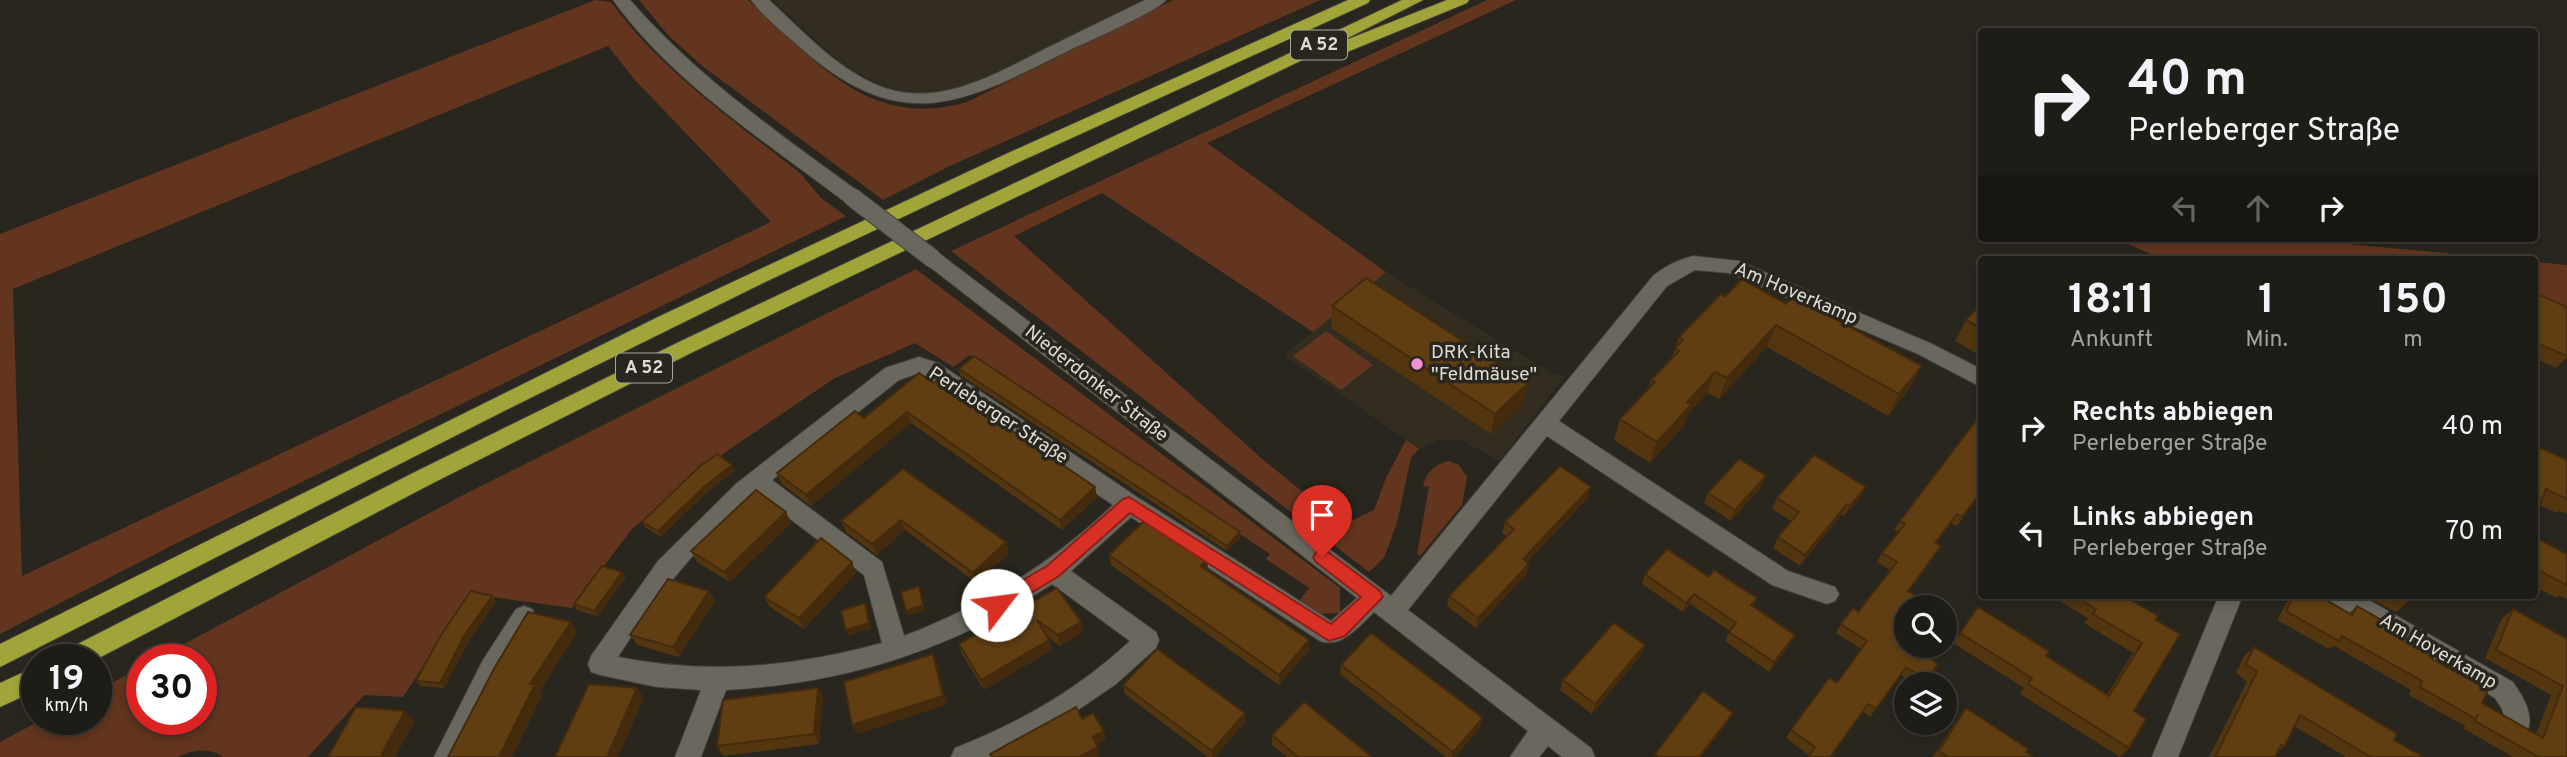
<!DOCTYPE html>
<html lang="de">
<head>
<meta charset="utf-8">
<style>
  :root { --surface:#1e1c16; --page:#26251f; --text:#f1f3f6; --muted:#a1a1a1; --line:#3c3a35 }
  body { margin:0; font-family:Overpass,sans-serif; background:var(--page); color:var(--text); height:100vh; display:flex; flex-direction:column; font-size:26px; white-space:nowrap }
  * { box-sizing:border-box; margin:0 }
  p { font-size:23px; color:var(--muted) }
  .icon { flex:none; width:38px; height:38px; fill:none; stroke:currentColor; stroke-width:2; stroke-linecap:round; stroke-linejoin:round }
  .map { position:relative; flex:1; overflow:hidden }
  .details { position:absolute; left:1978px; top:256px; width:560px; height:343px; display:flex; flex-direction:column; background:var(--surface); border-radius:7px; box-shadow:0 4px 10px #0003,0 0 0 2px var(--line) }
  .details>* { flex:none }
  .guide { position:absolute; left:1978px; top:28px; width:560px; height:214px; border-radius:7px; box-shadow:0 4px 10px #0003,0 0 0 2px var(--line); background:#1e1c16; color:var(--text); overflow:hidden }
  .tools { position:absolute; left:1894px; top:595px; display:grid; gap:14px }
  .tools a { display:grid; place-items:center; width:63px; height:63px; border-radius:50%; background:var(--surface); box-shadow:0 4px 10px #0003,0 0 0 2px var(--line); font-size:35px }
  .speed { position:absolute; left:21px; top:644px; display:flex; gap:14px; font-size:35px; font-weight:700; text-align:center }
  .speed>* { display:grid; place-content:center; width:91px; height:91px; border-radius:50%; background:var(--surface); box-shadow:0 4px 10px #0003,0 0 0 2px var(--line); line-height:1 }
  .speed small { font-size:18px; font-weight:400 }
  .speed .limit { border:10px solid #d22; background:#fff; color:#111 }
  .pin { position:absolute; display:grid; place-items:center; width:60px; height:60px; color:#fff; margin:-72px -30px; border-radius:50% 50% 50% 0; rotate:-45deg; box-shadow:0 0 7px #0007 }
  .pin .icon { rotate:45deg }
  .me { position:absolute; width:77px; margin:-38px; rotate:60deg; stroke-linejoin:round; filter:drop-shadow(0 0 5px #0008) }
  .turn { display:flex; align-items:center; gap:24px; height:147px; padding:0 35px; font-size:32px }
  .turn .icon { width:91px; height:91px; stroke-width:2.5 }
  .turn b { display:block; font-size:49px; line-height:60px }
  .lanes { display:flex; align-items:center; height:66px; padding:0 35px; background:#0003; justify-content:center; gap:35px; direction:ltr }
  .lanes .off { opacity:.35 }
  .eta { display:flex; justify-content:space-evenly; align-items:center; height:119px; text-align:center }
  .eta b { font-size:42px; font-weight:700; line-height:49px }
  ul { padding:0; list-style:none }
  li { display:flex; align-items:center; gap:21px; height:105px; padding:0 35px }
  li div { flex:1 }
  li b { display:block; font-size:26px }
  li em { font-style:normal }
  .map>svg:first-child { display:block }
</style>
</head>
<body>
<div class="map">
<svg width="2567" height="757" viewBox="0 0 2567 757">
  <rect width="100%" height="100%" fill="#28261e"/>
  <g fill="#322d1f">
    <polygon points="772,0 1144,0 994,73 964,86 930,93 900,91 874,82 839,61"/>
    <polygon points="1386,272 1552,373 1565,376 1499,461 1462,440 1439,440 1419,449 1284,355"/>
  </g>
  <g fill="#63351e" fill-rule="evenodd">
    <path d="M595,0l16,2c51,70 124,119 190,172l20,24 25,18 -671,328 -175,90v-400zM608,46l26,33 137,143 -749,354 -9,-287z"/>
    <path d="M639,0h109c66,59 120,131 219,102l206,-102h147l-370,166 -67,34 -182,-135 -33,-30z"/>
    <polygon points="1487,0 1516,0 1207,143 1386,272 1313,332 1102,193 1014,236 1260,457 1331,515 1353,520 1374,510 1386,478 1406,440 1419,449 1411,458 1397,523 1384,558 1369,572 951,251"/>
    <polygon points="2115,238 2317,241 2507,259 2287,257 2285,259 2161,259"/>
    <polygon points="2534,262 2567,265 2567,313 2534,300"/>
    <path d="M916,269l424,319v25l-27,1 -16,-10 12,-16 -43,-29 4,-5 -300,-199 -17,12 -38,-24 -80,35 -108,73 -95,78 -60,79 -102,-14 -67,103 -39,-2 -56,62h-85c-14,-10 -30,-7 -45,0h-178v-15l43,-23h53v-28l46,-24v52h59v-59h-47l313,-167z"/>
    <polygon points="1326,331 1373,365 1341,390 1293,356"/>
    <path d="M1449,461l10,4 8,12 -5,28 -42,51 -3,-2 12,-67 -6,-1c3,-14 12,-22 26,-25z"/>
  </g>
  <g fill="none" stroke-linecap="round" stroke-linejoin="round">
    <defs>
      <g id="minor">
        <path d="M613,0h17c66,76 148,133 229,192l2,5 -2,5h-14c-80,-61 -172,-119 -232,-202z"/>
        <path d="M751,0h18c35,32 72,74 119,89 57,17 112,-18 161,-42 32,-16 64,-31 96,-47h21c-10,12 -75,40 -94,49 -102,50 -163,89 -263,6 -19,-17 -43,-35 -58,-55z"/>
        <path d="M933,252l7,2 451,342 262,-320c12,-10 25,-16 40,-20l46,5 193,83 49,25v18l-63,-33 -189,-81 -34,-3 -28,16 -108,135 229,150 47,16 4,7 -4,7 -8,3 -55,-19 -225,-149 -139,174 183,138 4,9h-33l-14,-11 -9,11h-29l18,-26 -154,-119c-14,13 -32,37 -54,29l-189,-124 -60,54 85,61 3,8 -3,8 -40,36 -69,47 -53,26h-43l4,-9c64,-25 124,-59 175,-107l-78,-57c-101,66 -205,99 -326,106l-25,67h-26l26,-67 -44,-3 -57,-12 -9,-3 -3,-8 3,-8 67,-95 79,-78 148,-115 34,-11 19,6 199,134 194,124 26,-23 -431,-334 -3,-5 3,-5zM919,373l194,132c-62,59 -129,100 -209,131l-22,-74 -110,-82 127,-100zM756,493l108,82 18,68c-88,24 -174,32 -264,14 39,-62 83,-117 138,-164z"/>
        <polygon points="2219,595 2243,595 2178,757 2152,757"/>
        <path d="M2327,595h33l153,87c10,15 22,33 14,50l-9,4 -9,-4 -7,-23 -7,-11 -164,-96z"/>
        <polygon points="524,606 532,609 536,616 501,676 460,757 434,757 483,660 516,609"/>
      </g>
      <g id="highway">
        <polygon points="1348,0 1370,0 1368,3 1019,162 759,285 506,410 0,667 0,644 658,317 1006,154"/>
        <polygon points="1402,0 1423,0 1336,44 1447,0 1469,0 1467,3 1330,59 1318,59 1317,53 695,351 433,483 95,660 59,660 62,652 417,471 681,341"/>
        <polygon points="37,666 37,690 0,707 0,683"/>
      </g>
    </defs>
    <use href="#minor" stroke="#42403a" stroke-width="2"/>
    <use href="#highway" stroke="#42403a" stroke-width="2"/>
    <use href="#minor" fill="#6a675e" fill-rule="evenodd"/>
    <use href="#highway" fill="#a0a439" fill-rule="evenodd"/>
    <defs>
      <polyline id="minor-bridge" points="852,197 933,259"/>
    </defs>
    <use href="#minor-bridge" stroke="#42403a" stroke-width="20" stroke-linecap="butt"/>
    <use href="#minor-bridge" stroke="#6a675e" stroke-width="18"/>
  </g>
  <g fill="#53350f">
    <polygon points="2539,295 2567,307 2567,357 2556,368 2534,358 2534,300"/>
    <polygon points="1725,297 1786,304 1922,366 1910,388 1888,416 1767,347 1719,399 1707,393 1688,414 1684,426 1650,463 1614,440 1620,419 1648,389 1651,380 1672,358 1679,337"/>
    <polygon points="1981,304 1981,356 1955,341 1966,320"/>
    <polygon points="1332,306 1524,403 1491,434 1331,328"/>
    <polygon points="959,369 1240,532 1240,538 1227,551 960,375"/>
    <polygon points="919,373 1095,487 1097,497 1062,530 911,423 811,506 782,484 777,473 864,418"/>
    <polygon points="2534,445 2567,460 2567,514 2560,511 2557,513 2539,505"/>
    <polygon points="903,469 1006,542 1009,553 976,583 905,530 877,555 846,532 841,521"/>
    <polygon points="735,471 708,491 661,537 645,527 642,522"/>
    <polygon points="1766,476 1761,487 1731,521 1704,503 1708,493"/>
    <polygon points="1981,493 1957,526 1951,523 1936,543 1935,555 1908,591 1933,660 1938,664 1924,684 1914,684 1901,675 1870,717 1863,712 1809,755 1786,738 1791,730 1837,683 1861,649 1836,633 1841,624 1858,612 1890,570 1877,562 1882,553 1898,532 1894,530 1900,521"/>
    <polygon points="1588,498 1527,562 1527,574 1476,628 1447,606 1449,596 1507,536 1502,533 1505,522"/>
    <polygon points="1777,498 1860,498 1844,516 1841,515 1800,566 1773,548 1778,537 1791,521 1772,509"/>
    <polygon points="791,523 730,582 697,562 691,551"/>
    <polygon points="2534,537 2567,554 2567,599 2560,596 2557,598 2534,587"/>
    <polygon points="1109,555 1207,560 1208,571 1309,640 1309,650 1279,685 1111,565"/>
    <polygon points="852,562 856,573 804,629 770,607 764,597"/>
    <polygon points="622,572 626,577 598,616 577,610 574,604"/>
    <polygon points="1645,574 1709,577 1757,598 1753,606 1790,644 1769,672 1725,641 1730,631 1690,604 1683,612 1642,584"/>
    <polygon points="1057,588 1081,622 1083,632 1060,646 1046,635 1052,650 984,690 962,654 959,644"/>
    <polygon points="709,591 715,601 679,657 637,645 630,635"/>
    <polygon points="2049,595 2122,595 2156,620 2134,711 2129,748 2120,757 2020,694 2024,688 1953,643 1978,607 2046,656 2107,695 2133,653 2084,623 2088,618"/>
    <polygon points="2291,595 2317,595 2349,613 2357,606 2432,659 2482,703 2536,734 2551,695 2485,658 2502,618 2513,609 2567,639 2567,757 2513,757 2464,729 2465,726 2409,695 2411,690 2334,646 2329,649 2277,620"/>
    <polygon points="2363,595 2412,595 2409,601 2396,612"/>
    <polygon points="492,596 496,601 469,641 444,688 421,686 416,681"/>
    <polygon points="2254,647 2394,740 2424,757 2346,757 2294,726 2284,747 2277,753 2275,757 2209,757 2247,682 2236,673 2244,656"/>
    <polygon points="1641,655 1592,714 1560,690 1563,680"/>
    <polygon points="1341,665 1480,728 1455,757 1446,757 1340,674"/>
    <polygon points="1123,685 1245,722 1215,757 1208,757 1125,694"/>
    <polygon points="818,688 823,698 819,744 723,756 717,746"/>
    <polygon points="1966,708 2026,752 2033,757 1933,757 1958,718"/>
    <polygon points="1272,735 1372,757 1287,757 1272,745"/>
  </g>
  <g fill="#442b0d">
    <polygon points="1776,325 1767,347 1719,399 1727,378"/>
    <polygon points="1922,366 1910,388 1888,416 1899,394"/>
    <polygon points="1715,372 1707,393 1688,414 1684,426 1650,463 1657,442 1687,402"/>
    <polygon points="1528,383 1524,403 1491,434 1495,414"/>
    <polygon points="907,412 911,423 811,506 806,495"/>
    <polygon points="732,465 735,471 708,491 661,537 658,531 705,486"/>
    <polygon points="1766,476 1761,487 1731,521 1735,510"/>
    <polygon points="1095,487 1097,497 1062,530 1060,520"/>
    <polygon points="1591,487 1588,498 1520,569 1523,559"/>
    <polygon points="1866,487 1860,498 1844,516 1850,506"/>
    <polygon points="1847,504 1841,515 1800,566 1805,555"/>
    <polygon points="786,512 791,523 730,582 724,572"/>
    <polygon points="901,520 905,530 877,555 872,544"/>
    <polygon points="1240,532 1240,538 1227,551 1227,546"/>
    <polygon points="1006,542 1009,553 976,583 973,573"/>
    <polygon points="1207,560 1208,571 1201,566"/>
    <polygon points="852,562 856,573 804,629 799,618"/>
    <polygon points="1529,564 1527,574 1476,628 1478,618"/>
    <polygon points="622,572 626,577 598,616 594,611"/>
    <polygon points="919,586 925,610 908,616 906,611"/>
    <polygon points="709,591 715,601 679,657 673,647"/>
    <polygon points="1694,594 1690,604 1683,612 1686,603"/>
    <polygon points="492,596 496,601 469,641 444,688 440,683 464,636"/>
    <polygon points="865,603 871,628 848,636 846,630"/>
    <polygon points="571,622 578,632 540,691 543,694 512,757 499,757 530,684"/>
    <polygon points="1081,622 1083,632 1060,646 1058,635"/>
    <polygon points="1795,635 1790,644 1769,672 1774,662"/>
    <polygon points="1049,640 1052,650 984,690 981,680"/>
    <polygon points="1309,640 1309,650 1279,685 1279,675"/>
    <polygon points="1645,645 1641,655 1592,714 1595,704"/>
    <polygon points="933,654 937,664 947,705 857,734 852,725"/>
    <polygon points="637,688 644,698 618,757 607,757"/>
    <polygon points="818,688 823,698 819,744 814,734"/>
    <polygon points="405,711 415,721 395,757 380,757"/>
    <polygon points="1245,713 1245,722 1215,757 1212,757 1212,751"/>
    <polygon points="1733,713 1729,721 1701,757 1699,757"/>
    <polygon points="1483,718 1480,728 1455,757 1452,757 1453,752"/>
    <polygon points="1104,731 1106,740 1095,746 1093,737"/>
    <polygon points="1098,747 1100,756 1098,757 1079,757"/>
  </g>
  <g fill="#613e12" stroke="#442b0d" stroke-width="2">
    <polygon points="1366,278 1528,383 1495,414 1332,306"/>
    <polygon points="1742,279 1786,304 1793,296 1922,366 1899,394 1776,325 1727,378 1715,372 1687,402 1692,404 1657,442 1620,419 1655,382 1651,380 1679,351 1675,348 1683,340 1679,337 1721,294 1725,297"/>
    <polygon points="2539,295 2567,307 2567,356 2534,342 2534,306"/>
    <polygon points="1981,304 1981,328 1966,320"/>
    <polygon points="974,356 1240,532 1227,546 959,369"/>
    <polygon points="919,373 934,383 937,380 1095,487 1060,520 907,412 806,495 777,473 855,411 864,418"/>
    <polygon points="1981,414 1981,492 1962,517 1957,514 1935,543 1941,546 1908,591 1934,607 1906,607 1906,646 1943,646 1933,660 1938,664 1927,680 1906,667 1876,709 1868,704 1830,757 1808,757 1815,747 1791,730 1829,678 1837,683 1867,641 1841,624 1853,608 1858,612 1897,562 1882,553 1905,524 1900,521"/>
    <polygon points="2534,445 2567,460 2567,499 2546,489 2534,518"/>
    <polygon points="718,454 732,465 705,486 658,531 642,522 701,465"/>
    <polygon points="1814,455 1866,487 1850,506 1847,504 1805,555 1778,537 1799,512 1777,498"/>
    <polygon points="1739,459 1766,476 1735,510 1708,493"/>
    <polygon points="1560,466 1591,487 1523,559 1529,564 1478,618 1449,596 1514,529 1505,522"/>
    <polygon points="903,469 1006,542 973,573 901,520 872,544 841,521"/>
    <polygon points="756,490 786,512 724,572 691,551"/>
    <polygon points="1145,520 1207,560 1201,566 1205,569 1309,640 1279,675 1109,555"/>
    <polygon points="2534,537 2567,554 2567,585 2534,568"/>
    <polygon points="821,538 852,562 799,618 764,597"/>
    <polygon points="1667,549 1709,577 1714,570 1735,584 1757,598 1751,605 1795,635 1774,662 1729,632 1736,623 1694,594 1686,603 1645,574"/>
    <polygon points="602,566 622,572 594,611 574,604"/>
    <polygon points="668,579 709,591 673,647 630,635"/>
    <polygon points="919,586 923,605 906,611 901,592"/>
    <polygon points="1057,588 1081,622 1058,635 1037,620 1049,640 981,680 959,644"/>
    <polygon points="471,591 492,596 464,636 440,683 416,681 441,635"/>
    <polygon points="2073,595 2122,595 2158,616 2156,620 2180,634 2134,711 2146,719 2129,748 2028,684 2032,678 1960,633 1978,607 2049,651 2046,656 2109,696 2142,643 2093,614 2096,609"/>
    <polygon points="2295,595 2317,595 2352,615 2357,606 2394,627 2392,630 2435,654 2432,659 2488,690 2482,703 2543,738 2563,686 2496,650 2513,609 2567,639 2567,757 2539,757 2475,721 2478,714 2476,719 2420,687 2422,681 2342,636 2339,641 2286,611"/>
    <polygon points="2398,595 2412,595 2409,601"/>
    <polygon points="865,603 869,623 846,630 841,611"/>
    <polygon points="528,612 571,622 530,684 535,684 499,757 448,757 495,667"/>
    <polygon points="1944,614 1959,623 1944,644"/>
    <polygon points="1614,623 1645,645 1595,704 1563,680"/>
    <polygon points="1371,633 1483,718 1453,752 1341,665"/>
    <polygon points="2254,647 2397,734 2394,740 2424,757 2371,757 2300,715 2284,747 2281,745 2275,757 2215,757 2257,672 2246,664"/>
    <polygon points="1157,649 1245,713 1212,751 1123,685"/>
    <polygon points="933,654 943,696 852,725 844,682"/>
    <polygon points="589,684 637,688 607,757 555,757"/>
    <polygon points="818,688 814,734 717,746 723,700"/>
    <polygon points="1703,691 1733,713 1699,757 1659,757 1655,754"/>
    <polygon points="1304,702 1372,757 1298,757 1272,735"/>
    <polygon points="356,707 405,711 380,757 328,757"/>
    <polygon points="1076,707 1082,719 1093,713 1104,731 1093,737 1098,747 1079,757 992,757 990,754"/>
    <polygon points="1966,708 2028,749 2026,752 2033,757 1948,757 1939,751"/>
  </g>
  <polygon fill="#d93025" stroke="#8d1f18" stroke-width="2" points="1129,497 1331,624 1361,597 1316,562 1313,557 1316,552 1322,549 1328,552 1380,591 1383,597 1345,636 1329,641 1130,513 1059,576 1003,610 997,612 990,610 988,605 990,599 1047,566 1123,499"/>
  <circle fill="#f491d4" stroke="#28261e" stroke-width="2.5" cx="1417" cy="364" r="7"/>
  <g text-anchor="middle" dominant-baseline="central" stroke-width="7" stroke-linejoin="round" paint-order="stroke">
    <g fill="#28261e" stroke="#a7a5a0" stroke-width="2">
      <rect x="1291" y="30.5" width="56" height="29" rx="5"/>
      <rect x="616" y="353.5" width="56" height="29" rx="5"/>
    </g>
    <g font-size="18" font-weight="bold" fill="#dedcd7">
      <text x="1319" y="45">A 52</text>
      <text x="644" y="368">A 52</text>
    </g>
    <g font-size="19" fill="#dedcd7" stroke="#28261e">
      <text transform="translate(1796 294) rotate(23)">Am Hoverkamp</text>
      <text transform="translate(1096 384) rotate(38)">Niederdonker Straße</text>
      <text transform="translate(998 416) rotate(33)">Perleberger Straße</text>
      <text transform="translate(2438 652) rotate(30)">Am Hoverkamp</text>
    </g>
    <g font-size="19" fill="#dedcd7" stroke="#28261e" text-anchor="start">
      <text x="1431" y="353">DRK-Kita<tspan x="1431" dy="22">"Feldmäuse"</tspan></text>
    </g>
  </g>
</svg>
<div class="tools">
<a><svg class="icon" aria-label="search" viewBox="0 0 24 24"><circle cx="10" cy="10" r="6"/><path d="M15 15l6 6"/></svg></a>
<a><svg class="icon" aria-label="layers" viewBox="0 0 24 24"><path d="M12 4l9 5-9 5-9-5zM3 14l9 5 9-5"/></svg></a>
</div>
<div class="speed"><div>19<small>km/h</small></div><div class="limit">30</div></div>
<div class="pin" style="left:1322px;top:557px;background:#d93025"><svg class="icon" aria-label="arrive" viewBox="0 0 24 24"><path d="M6 21V4h12l-3 4 3 4H6"/></svg></div>
<svg class="me" style="left:997px;top:605px" viewBox="-20 -20 40 40"><circle r="19" fill="#fff"/><path d="M0-13L10 11 0 6-10 11z" fill="#d93025"/></svg>
<div class="guide">
<div class="turn"><svg class="icon" aria-label="right" viewBox="0 0 24 24"><path d="M7 20v-9h11M14 6l5 5-5 5"/></svg><div><b>40 m</b>Perleberger Straße</div></div>
<div class="lanes"><svg class="icon off" aria-label="left" viewBox="0 0 24 24"><path d="M17 20v-9H6M10 6l-5 5 5 5"/></svg><svg class="icon off" aria-label="ahead" viewBox="0 0 24 24"><path d="M12 20V5M6 11l6-6 6 6"/></svg><svg class="icon" aria-label="right" viewBox="0 0 24 24"><path d="M7 20v-9h11M14 6l5 5-5 5"/></svg></div>
</div>
<section class="details">
<div class="eta">
<div><b>18:11</b><p>Ankunft</p></div>
<div><b>1</b><p>Min.</p></div>
<div><b>150</b><p>m</p></div>
</div>
<ul>
<li><svg class="icon" aria-label="right" viewBox="0 0 24 24"><path d="M7 20v-9h11M14 6l5 5-5 5"/></svg><div><b>Rechts abbiegen</b><p>Perleberger Straße</p></div><em>40 m</em></li>
<li><svg class="icon" aria-label="left" viewBox="0 0 24 24"><path d="M17 20v-9H6M10 6l-5 5 5 5"/></svg><div><b>Links abbiegen</b><p>Perleberger Straße</p></div><em>70 m</em></li>
</ul>
</section>
</div>
</body>
</html>
